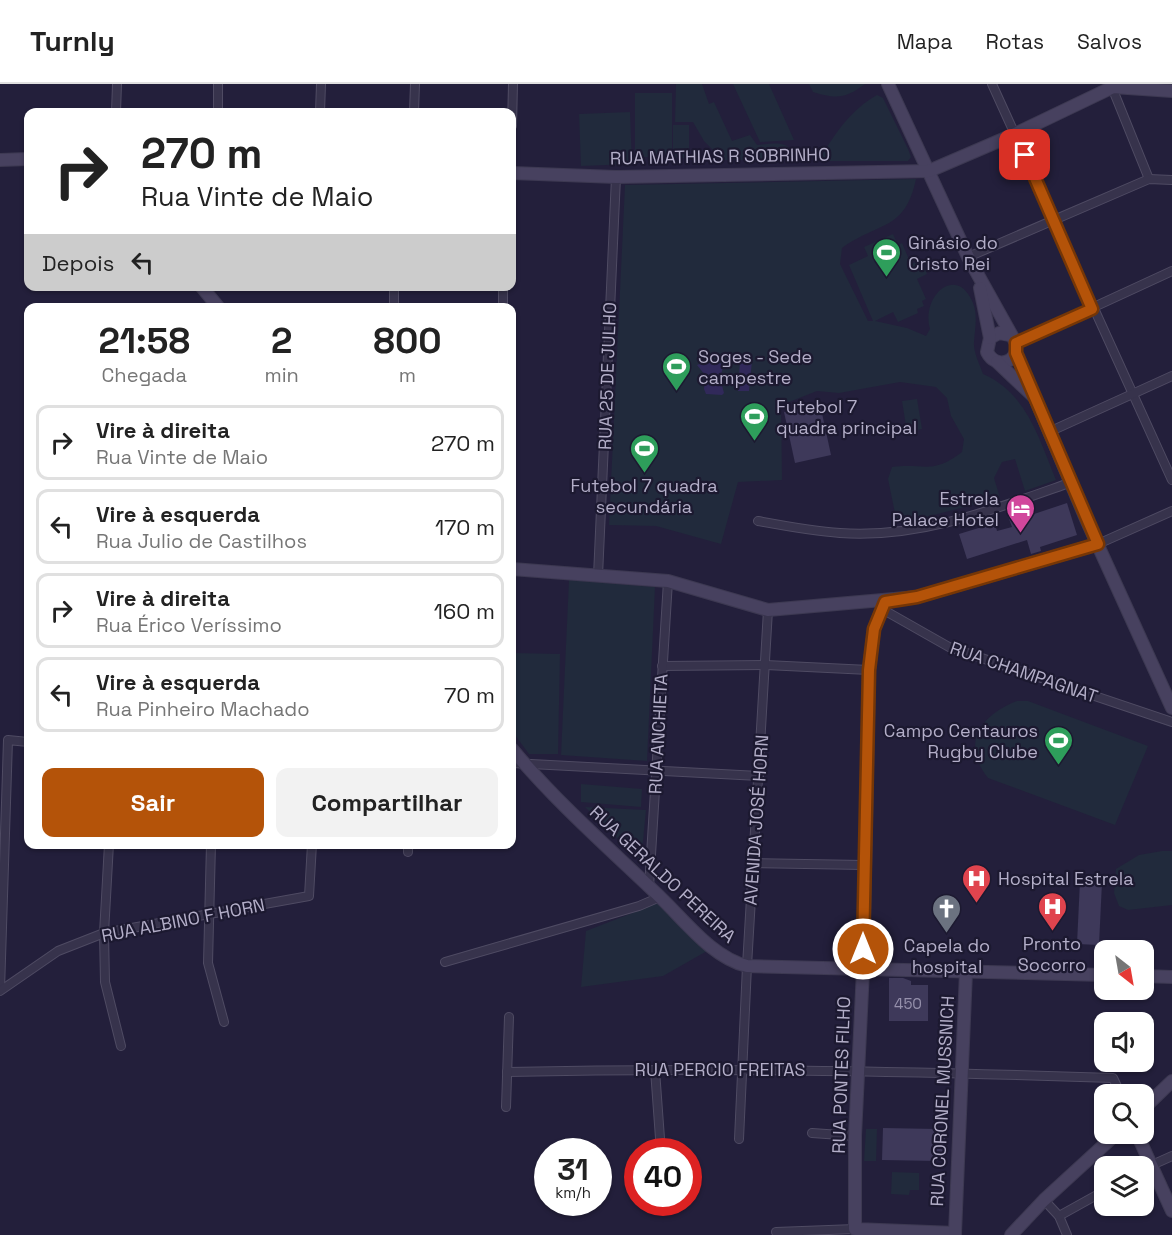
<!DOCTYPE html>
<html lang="pt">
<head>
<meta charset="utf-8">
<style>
  :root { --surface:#fff; --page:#f2f2f2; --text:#222; --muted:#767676; --line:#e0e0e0; --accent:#b45309 }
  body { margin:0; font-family:"Space Grotesk",sans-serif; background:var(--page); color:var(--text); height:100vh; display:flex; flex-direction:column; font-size:22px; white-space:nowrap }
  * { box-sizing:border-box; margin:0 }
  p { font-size:20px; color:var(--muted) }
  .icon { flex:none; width:33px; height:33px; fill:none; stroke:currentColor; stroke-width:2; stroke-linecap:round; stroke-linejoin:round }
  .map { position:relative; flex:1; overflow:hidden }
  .drawer { position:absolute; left:24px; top:219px; width:492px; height:546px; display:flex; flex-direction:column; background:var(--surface); border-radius:12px; box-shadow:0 2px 4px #0004 }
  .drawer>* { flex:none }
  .banner { position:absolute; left:24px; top:24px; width:492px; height:183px; border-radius:12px; box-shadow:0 2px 4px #0004; background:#fff; color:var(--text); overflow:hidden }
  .needle { width:39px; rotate:149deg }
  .tools { position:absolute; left:1094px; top:856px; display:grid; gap:12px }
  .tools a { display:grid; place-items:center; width:60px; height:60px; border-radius:12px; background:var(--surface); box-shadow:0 2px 4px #0004; font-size:30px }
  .speed { position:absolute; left:534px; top:1054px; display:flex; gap:12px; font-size:30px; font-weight:700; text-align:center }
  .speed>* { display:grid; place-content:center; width:78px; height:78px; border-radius:50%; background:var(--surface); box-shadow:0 2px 4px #0004; line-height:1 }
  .speed small { font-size:15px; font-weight:400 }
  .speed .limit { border:9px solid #d22; background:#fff; color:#111 }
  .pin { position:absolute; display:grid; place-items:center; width:51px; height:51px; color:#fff; margin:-26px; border-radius:12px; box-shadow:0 3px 9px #0006 }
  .me { position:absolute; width:66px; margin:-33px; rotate:0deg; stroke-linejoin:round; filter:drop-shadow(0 0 4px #0008) }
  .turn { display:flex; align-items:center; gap:21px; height:126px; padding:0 18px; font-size:27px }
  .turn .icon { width:78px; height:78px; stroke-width:2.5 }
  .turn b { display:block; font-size:42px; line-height:51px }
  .then { display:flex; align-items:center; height:57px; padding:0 18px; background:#0003; gap:12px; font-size:22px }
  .eta { display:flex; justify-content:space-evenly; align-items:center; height:102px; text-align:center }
  .eta b { font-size:36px; font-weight:700; line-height:42px }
  .primary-button { display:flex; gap:12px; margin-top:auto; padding:12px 18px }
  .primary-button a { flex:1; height:69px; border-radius:12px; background:var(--accent); color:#fff; font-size:24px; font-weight:700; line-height:69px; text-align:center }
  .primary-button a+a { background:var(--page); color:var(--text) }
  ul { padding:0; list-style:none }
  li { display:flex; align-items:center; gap:18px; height:75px; margin:0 12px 9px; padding:0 6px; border:3px solid var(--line); border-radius:12px }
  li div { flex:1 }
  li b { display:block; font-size:22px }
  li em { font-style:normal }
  header { display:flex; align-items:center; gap:36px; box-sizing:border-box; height:84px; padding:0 30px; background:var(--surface); border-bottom:2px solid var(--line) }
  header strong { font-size:28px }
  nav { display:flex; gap:33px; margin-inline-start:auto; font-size:21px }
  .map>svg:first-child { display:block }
</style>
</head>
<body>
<header>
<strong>Turnly</strong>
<nav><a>Mapa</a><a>Rotas</a><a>Salvos</a></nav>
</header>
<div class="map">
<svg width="1172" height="1151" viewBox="0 0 1172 1151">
  <rect width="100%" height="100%" fill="#231f3b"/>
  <g fill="#212a3c">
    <path d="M676,0h26l7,20 5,-2 18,39 18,-6 7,10c13,-1 32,-6 37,10l-4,5h-67l-19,-19 -11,-19h-18z"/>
    <polygon points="733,0 769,0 794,56 760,58"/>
    <path d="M809,0h56c-20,15 -29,15 -52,8z"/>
    <rect x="635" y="9" width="37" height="64"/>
    <path d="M877,11l6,3 25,51 3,8 -3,4h-84l-3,-4c14,-24 31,-48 56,-62z"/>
    <polygon points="630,28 632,80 581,82 579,30"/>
    <rect x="673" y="41" width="16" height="33"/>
    <path d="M916,95c-11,52 -36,42 -74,69l-2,16 28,57h5l-24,-56 19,-9 -4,-9 29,-13 5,11 4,-2 9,21 10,-4 6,14 -10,5 9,20 -4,2 2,5 -7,3 1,4 -20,9 -5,-10 -18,9 32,7 19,8 4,-7c-9,-31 23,-62 40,-32 9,15 5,29 4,45 -1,10 6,23 9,32 44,19 56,65 73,106l-31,11 -10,-32 -13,3 -8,16 6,20 -86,22 -18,-2 -8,-39 4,-12c33,-4 40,8 70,-15l2,-13 -13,-23 -4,-18 -11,-11 -36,-5 -61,11 -22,-2 -28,11 -8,-1 1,79 -44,2 -17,62 -65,-18 -47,-1 16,-340z"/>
    <polygon points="917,315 922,345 907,348 902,317"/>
    <polygon points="569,496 655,503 647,677 561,671"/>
    <polygon points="512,569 560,570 558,670 529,670 512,647"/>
    <path d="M1017,617h11l120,45 -33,79 -127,-47c-28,-35 -7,-63 29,-77z"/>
    <polygon points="581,700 642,705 641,723 581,718"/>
    <polygon points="585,723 646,726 641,777"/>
    <polygon points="1162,767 1172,767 1172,821 1128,826 1119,822 1114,809 1116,785 1139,771"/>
    <polygon points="658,819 707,867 663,892 581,903 586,847"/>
    <polygon points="866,1045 877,1045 876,1077 864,1077"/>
    <polygon points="892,1088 919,1089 919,1106 910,1106 909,1111 891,1110"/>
  </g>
  <g fill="#31295a">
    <polygon points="707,277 724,280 720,294 724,309 722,311 706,310 704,305 705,291 697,281"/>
    <polygon points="740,277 752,277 749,307 738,307"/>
  </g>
  <g fill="#3e395a">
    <polygon points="820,320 831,371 795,379 784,328"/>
    <polygon points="1067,419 1077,451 1040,463 1041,467 1031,470 1027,456 967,475 959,450 995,439 997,447 1012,443 1008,432 1026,426 1028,432"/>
    <polygon points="1080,797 1102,798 1099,861 1077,860"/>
    <polygon points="889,894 903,894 911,897 911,901 928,901 928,937 889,937"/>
    <polygon points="883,1044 937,1045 937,1053 945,1053 945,1070 938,1070 938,1077 882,1076"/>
  </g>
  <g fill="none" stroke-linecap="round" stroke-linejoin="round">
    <defs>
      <g id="street">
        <polyline points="992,0 1172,396"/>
        <polyline points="1111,1 1149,95"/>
        <polyline points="116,28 117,0"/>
        <polyline points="218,28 218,0"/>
        <polyline points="320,28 321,0"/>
        <polyline points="414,28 415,0"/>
        <polyline points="512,42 513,0"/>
        <polyline points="968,173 1149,95 1172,96"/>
        <polyline points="394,202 394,224"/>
        <polyline points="503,202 503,224"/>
        <polyline points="1016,259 1172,187"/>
        <polyline points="1051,347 1172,292"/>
        <path d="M758,437c28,5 55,10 82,12 80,6 158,-25 232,-51"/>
        <polyline points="1098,460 1172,427"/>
        <polyline points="598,492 616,93"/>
        <polyline points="882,525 949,563 1172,638"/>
        <polyline points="662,582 766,581 869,586"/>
        <polyline points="512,679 759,692"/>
        <polyline points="109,760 104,849 105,898 121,962"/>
        <polyline points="211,760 208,879 224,938"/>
        <polyline points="408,768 408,760"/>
        <polyline points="754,779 863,781"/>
        <polyline points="649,803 668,497"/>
        <polyline points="445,878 639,822 660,813"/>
        <polyline points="0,906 8,656 28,658"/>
        <polyline points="0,907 58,867 104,849 309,812 312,760"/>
        <polyline points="655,986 661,1068"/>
        <path d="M507,988c202,-5 404,-1 606,6l8,17"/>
        <polyline points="506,1023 509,933"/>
        <polyline points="812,1049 855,1052"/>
        <polyline points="739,1055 747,882 768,526"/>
        <polyline points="1143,1085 1172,1072"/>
        <polyline points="1044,1116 1059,1132 1067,1151"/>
        <polyline points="1059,1132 1104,1107"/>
        <polyline points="776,1148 855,1145"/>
      </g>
      <g id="secondary">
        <path d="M888,0l80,173 48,86c3,20 -20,27 -29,9l3,-14 9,-5 10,2"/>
        <polyline points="0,76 28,75"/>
        <polyline points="512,89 616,93 929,87 1015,50 1113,3 1172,7"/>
        <polyline points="201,202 219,224"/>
        <polyline points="980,204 990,254"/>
        <polyline points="1016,269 1086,435 1172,624"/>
        <polyline points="997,278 1033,312"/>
        <polyline points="512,485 668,497 768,526 917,513 1098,460"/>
        <polyline points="885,518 874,545 869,586 863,886 855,1052 855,1145 955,1149"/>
        <path d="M512,665c45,54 99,101 149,149 25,24 52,60 86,68l357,9"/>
        <polyline points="1143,892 1172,893"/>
        <polyline points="1143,1025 1172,997"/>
        <polyline points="1137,1050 1172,1127"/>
        <polyline points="955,1149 966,888"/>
        <polyline points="1011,1151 1044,1116 1116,1050"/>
      </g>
    </defs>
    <use href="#street" stroke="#4f4b63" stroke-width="10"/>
    <use href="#secondary" stroke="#3d3952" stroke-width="14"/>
    <use href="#street" stroke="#37334c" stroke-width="8"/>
    <use href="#secondary" stroke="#47415f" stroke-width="12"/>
  </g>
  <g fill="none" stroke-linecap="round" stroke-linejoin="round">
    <defs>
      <polyline id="route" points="863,865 869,586 874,545 885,518 917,513 1098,460 1016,269 1016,259 1092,225 1025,71"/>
    </defs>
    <use href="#route" stroke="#753606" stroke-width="15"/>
    <use href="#route" stroke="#b45309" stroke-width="10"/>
  </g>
  <defs>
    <symbol id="stadium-pin" viewBox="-11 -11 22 30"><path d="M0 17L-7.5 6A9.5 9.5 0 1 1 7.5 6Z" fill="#2e9e5b" stroke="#1c1930"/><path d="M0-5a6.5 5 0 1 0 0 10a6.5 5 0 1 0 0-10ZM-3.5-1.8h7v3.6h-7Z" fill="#fff"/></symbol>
    <symbol id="hotel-pin" viewBox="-11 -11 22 30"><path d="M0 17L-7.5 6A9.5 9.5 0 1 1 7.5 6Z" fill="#d1479c" stroke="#1c1930"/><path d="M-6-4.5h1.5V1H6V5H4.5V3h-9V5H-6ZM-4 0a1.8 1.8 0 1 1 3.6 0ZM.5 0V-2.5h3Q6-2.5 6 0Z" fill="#fff"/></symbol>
    <symbol id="hospital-pin" viewBox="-11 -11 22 30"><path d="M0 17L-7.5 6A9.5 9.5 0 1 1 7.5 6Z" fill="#e0444e" stroke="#1c1930"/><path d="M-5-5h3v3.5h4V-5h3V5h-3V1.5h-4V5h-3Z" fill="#fff"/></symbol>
    <symbol id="church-pin" viewBox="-11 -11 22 30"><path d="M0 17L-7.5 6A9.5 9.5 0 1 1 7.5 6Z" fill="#6b7280" stroke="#1c1930"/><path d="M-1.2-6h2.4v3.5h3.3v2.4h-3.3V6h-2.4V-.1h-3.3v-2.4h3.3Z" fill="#fff"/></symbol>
  </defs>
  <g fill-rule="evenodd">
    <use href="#stadium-pin" x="870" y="152" width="33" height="45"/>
    <use href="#stadium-pin" x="660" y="266" width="33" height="45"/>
    <use href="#stadium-pin" x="738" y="316" width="33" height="45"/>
    <use href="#stadium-pin" x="628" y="348" width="33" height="45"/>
    <use href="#hotel-pin" x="1004" y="408" width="33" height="45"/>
    <use href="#stadium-pin" x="1042" y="640" width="33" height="45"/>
    <use href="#hospital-pin" x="960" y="778" width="33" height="45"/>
    <use href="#hospital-pin" x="1036" y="806" width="33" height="45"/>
    <use href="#church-pin" x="930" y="808" width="33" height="45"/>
  </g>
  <g text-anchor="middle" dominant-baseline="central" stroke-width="4.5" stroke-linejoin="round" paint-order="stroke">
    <g font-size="15" fill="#9691ac">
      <text x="908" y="919">450</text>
    </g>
    <g font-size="18" fill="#b3aec8" stroke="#1c1930">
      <text transform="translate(720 72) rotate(-1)">RUA MATHIAS R SOBRINHO</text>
      <text transform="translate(607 292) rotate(-88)">RUA 25 DE JULHO</text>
      <text transform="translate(1024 588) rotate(19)">RUA CHAMPAGNAT</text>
      <text transform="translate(658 650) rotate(-87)">RUA ANCHIETA</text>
      <text transform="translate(756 736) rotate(-86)">AVENIDA JOSÉ HORN</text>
      <text transform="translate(663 790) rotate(43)">RUA GERALDO PEREIRA</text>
      <text transform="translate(183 836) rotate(-11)">RUA ALBINO F HORN</text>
      <text x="720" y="985">RUA PERCIO FREITAS</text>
      <text transform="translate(841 991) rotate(-88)">RUA PONTES FILHO</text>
      <text transform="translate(942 1017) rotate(-87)">RUA CORONEL MUSSNICH</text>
    </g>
    <g font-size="18" fill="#b3aec8" stroke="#1c1930" text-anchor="start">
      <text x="908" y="158">Ginásio do<tspan x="908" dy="21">Cristo Rei</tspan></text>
      <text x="698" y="272">Soges - Sede<tspan x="698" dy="21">campestre</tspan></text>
      <text x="776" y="322">Futebol 7<tspan x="776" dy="21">quadra principal</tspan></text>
      <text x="644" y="401" text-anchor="middle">Futebol 7 quadra<tspan x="644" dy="21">secundária</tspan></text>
      <text x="999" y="414" text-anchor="end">Estrela<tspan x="999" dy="21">Palace Hotel</tspan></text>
      <text x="1038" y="646" text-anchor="end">Campo Centauros<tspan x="1038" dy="21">Rugby Clube</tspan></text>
      <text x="998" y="794">Hospital Estrela</text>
      <text x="1052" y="859" text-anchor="middle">Pronto<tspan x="1052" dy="21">Socorro</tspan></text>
      <text x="947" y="861" text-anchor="middle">Capela do<tspan x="947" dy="21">hospital</tspan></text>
    </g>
  </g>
</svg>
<div class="tools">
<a><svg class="needle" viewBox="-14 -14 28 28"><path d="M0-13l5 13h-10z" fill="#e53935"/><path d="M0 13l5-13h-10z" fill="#767676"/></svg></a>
<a><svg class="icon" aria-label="sound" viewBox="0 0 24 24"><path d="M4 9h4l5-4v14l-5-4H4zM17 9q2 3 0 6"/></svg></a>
<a><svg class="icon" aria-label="search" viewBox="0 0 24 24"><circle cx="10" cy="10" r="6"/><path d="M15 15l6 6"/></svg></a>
<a><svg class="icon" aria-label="layers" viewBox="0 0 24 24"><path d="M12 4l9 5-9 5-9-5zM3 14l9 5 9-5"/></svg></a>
</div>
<div class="speed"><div>31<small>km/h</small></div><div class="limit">40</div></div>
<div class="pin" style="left:1025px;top:71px;background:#d93025"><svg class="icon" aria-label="arrive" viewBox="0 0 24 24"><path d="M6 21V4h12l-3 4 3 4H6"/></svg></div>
<svg class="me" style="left:863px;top:865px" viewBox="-20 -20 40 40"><circle r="17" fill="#b45309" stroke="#fff" stroke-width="3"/><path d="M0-11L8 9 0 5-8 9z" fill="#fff"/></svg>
<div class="banner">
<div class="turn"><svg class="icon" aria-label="right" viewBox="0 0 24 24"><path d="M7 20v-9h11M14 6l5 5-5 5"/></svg><div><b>270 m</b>Rua Vinte de Maio</div></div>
<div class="then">Depois<svg class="icon" aria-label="left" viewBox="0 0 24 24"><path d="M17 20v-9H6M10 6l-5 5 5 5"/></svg></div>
</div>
<section class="drawer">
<div class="eta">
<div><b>21:58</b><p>Chegada</p></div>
<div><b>2</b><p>min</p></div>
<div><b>800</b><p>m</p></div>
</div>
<ul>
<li><svg class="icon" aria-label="right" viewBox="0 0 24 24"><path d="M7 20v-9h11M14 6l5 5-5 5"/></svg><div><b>Vire à direita</b><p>Rua Vinte de Maio</p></div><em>270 m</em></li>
<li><svg class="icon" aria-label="left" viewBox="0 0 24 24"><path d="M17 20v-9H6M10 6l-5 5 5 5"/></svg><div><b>Vire à esquerda</b><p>Rua Julio de Castilhos</p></div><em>170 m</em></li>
<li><svg class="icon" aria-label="right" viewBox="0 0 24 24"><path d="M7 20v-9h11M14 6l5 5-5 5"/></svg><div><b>Vire à direita</b><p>Rua Érico Veríssimo</p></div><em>160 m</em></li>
<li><svg class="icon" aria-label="left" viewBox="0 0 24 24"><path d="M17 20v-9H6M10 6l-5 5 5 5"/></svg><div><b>Vire à esquerda</b><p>Rua Pinheiro Machado</p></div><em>70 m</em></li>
</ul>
<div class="primary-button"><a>Sair</a><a>Compartilhar</a></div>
</section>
</div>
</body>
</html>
